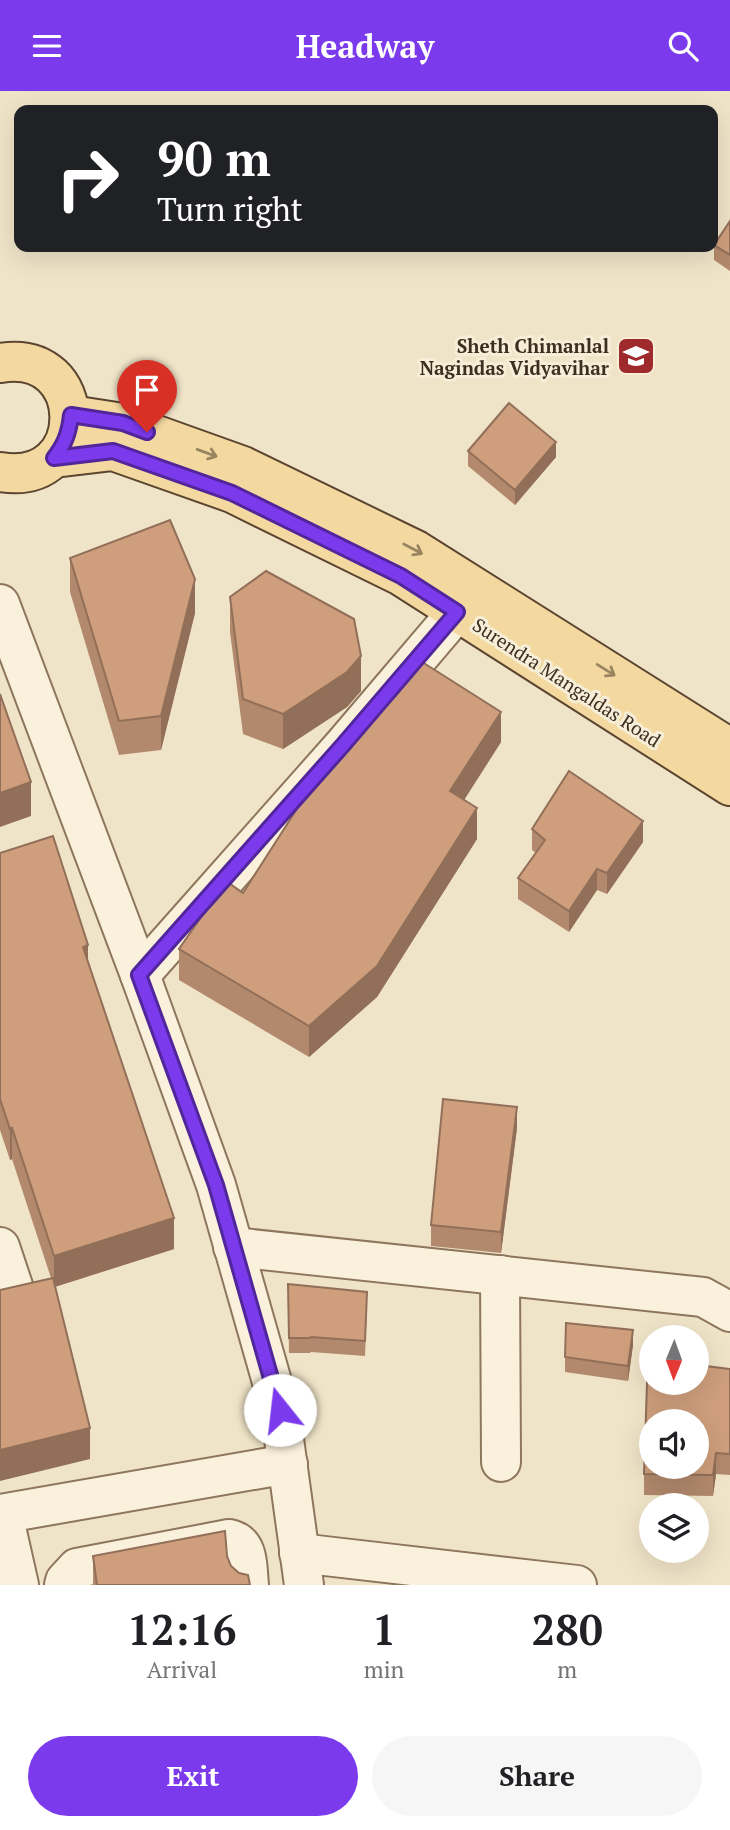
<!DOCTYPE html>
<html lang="en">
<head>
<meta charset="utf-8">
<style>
  :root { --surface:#fff; --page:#f6f6f6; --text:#202124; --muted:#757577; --accent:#7c3aed }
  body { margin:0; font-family:"PT Serif",serif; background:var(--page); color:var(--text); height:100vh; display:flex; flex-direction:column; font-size:26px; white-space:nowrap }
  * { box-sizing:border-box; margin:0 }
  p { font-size:23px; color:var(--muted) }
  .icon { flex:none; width:38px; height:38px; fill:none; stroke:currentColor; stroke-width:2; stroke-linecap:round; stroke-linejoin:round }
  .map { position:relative; height:1494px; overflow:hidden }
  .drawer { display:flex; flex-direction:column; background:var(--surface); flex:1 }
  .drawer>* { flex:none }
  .banner { position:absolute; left:14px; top:14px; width:704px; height:147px; border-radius:14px; box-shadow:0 7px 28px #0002; background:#202124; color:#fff; overflow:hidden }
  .needle { width:46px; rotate:181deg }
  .tools { position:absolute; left:639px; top:1234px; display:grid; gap:14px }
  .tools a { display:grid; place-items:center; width:70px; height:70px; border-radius:50%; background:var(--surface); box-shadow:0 7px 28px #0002; font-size:35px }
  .pin { position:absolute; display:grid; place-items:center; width:60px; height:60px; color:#fff; margin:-72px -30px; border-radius:50% 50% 50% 0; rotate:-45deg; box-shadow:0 0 7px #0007 }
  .pin .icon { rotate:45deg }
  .me { position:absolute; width:77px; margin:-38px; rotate:344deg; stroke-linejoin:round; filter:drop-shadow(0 0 5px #0008) }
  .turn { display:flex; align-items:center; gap:24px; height:147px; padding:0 28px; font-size:32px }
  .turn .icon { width:91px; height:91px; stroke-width:2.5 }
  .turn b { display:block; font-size:49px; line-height:60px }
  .eta { display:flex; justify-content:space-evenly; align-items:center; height:119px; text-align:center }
  .eta b { font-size:42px; font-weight:600; line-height:49px }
  .button { display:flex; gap:14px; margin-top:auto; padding:14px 28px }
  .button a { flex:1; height:80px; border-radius:42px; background:var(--accent); color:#fff; font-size:28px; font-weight:600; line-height:80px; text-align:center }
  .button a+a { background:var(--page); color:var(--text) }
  header { display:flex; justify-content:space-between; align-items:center; height:91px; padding:0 28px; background:var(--accent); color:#fff; font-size:32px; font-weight:600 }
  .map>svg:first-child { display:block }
</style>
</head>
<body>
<header><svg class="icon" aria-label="menu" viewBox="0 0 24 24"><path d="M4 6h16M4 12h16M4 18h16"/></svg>Headway<svg class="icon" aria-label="search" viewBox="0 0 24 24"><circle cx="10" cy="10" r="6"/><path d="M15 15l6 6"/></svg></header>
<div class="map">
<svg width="730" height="1494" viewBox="0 0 730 1494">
  <rect width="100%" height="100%" fill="#f0e4c8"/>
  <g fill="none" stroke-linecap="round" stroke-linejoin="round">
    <defs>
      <g id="minor">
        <polyline points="0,513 140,884 216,1094 280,1319 304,1494"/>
        <polyline points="140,884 343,655 457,521"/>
        <polyline points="0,1156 15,1201"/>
        <polyline points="233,1156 703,1206 730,1221"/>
        <polyline points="500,1184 501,1371"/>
        <polyline points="0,1423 288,1373"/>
        <polyline points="3,1423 19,1494"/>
        <polyline points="299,1462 577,1494"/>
        <path d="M64,1494l1,-4 12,-13 152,-29c21,4 18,29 20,46"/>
      </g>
      <g id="major">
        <path d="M0,272c92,-16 93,125 0,109"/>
        <polyline points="71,324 123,332 243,375 416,459 730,657"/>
        <polyline points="54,367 113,360 232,402 401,485 730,695"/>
      </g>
    </defs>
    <use href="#minor" stroke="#8d765c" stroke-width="42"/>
    <use href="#major" stroke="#5b4430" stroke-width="42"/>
    <use href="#minor" stroke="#faf1dc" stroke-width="38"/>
    <use href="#major" stroke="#f3d9a0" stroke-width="38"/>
  </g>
  <g fill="#b2896c">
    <polygon points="730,130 730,180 714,169 714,154"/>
    <polygon points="468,360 556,366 515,414 468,375"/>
    <polygon points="70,467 195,522 161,659 119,664 70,501"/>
    <polygon points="230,506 361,600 347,616 283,658 243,643 230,541"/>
    <polygon points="372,626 501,651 464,709 477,748 377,906 309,966 179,889 179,858 243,802"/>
    <polygon points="532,738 643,751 607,803 597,799 569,841 518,808 518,787 536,762 532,759"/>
    <polygon points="0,762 88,870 174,1158 55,1196 90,1368 51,1187 12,1068 10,1069 0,1039"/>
    <polygon points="517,1037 501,1162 431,1155 431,1134"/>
    <polygon points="288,1193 367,1216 365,1265 311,1261 310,1262 289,1262"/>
    <polygon points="633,1254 628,1290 565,1281 565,1266"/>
    <polygon points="706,1275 730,1278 730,1384 716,1383 713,1405 644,1404 644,1383"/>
    <polygon points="93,1465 227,1465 231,1475 250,1494 93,1494"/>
  </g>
  <g fill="#916f58">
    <polygon points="556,351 556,366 515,414 515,399"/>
    <polygon points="195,488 195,522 161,659 161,625"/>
    <polygon points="361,565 361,600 347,616 283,658 283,623"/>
    <polygon points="501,621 501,651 450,731 450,700"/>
    <polygon points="31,691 31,725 0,736 0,702"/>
    <polygon points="477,717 477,748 377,906 309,966 309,935"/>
    <polygon points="643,730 643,751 607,803 607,782"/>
    <polygon points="597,778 597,799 569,841 569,820"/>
    <polygon points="88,854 88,885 83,856"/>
    <polygon points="517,1016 517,1037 501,1162 501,1141"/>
    <polygon points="12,1037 12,1068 10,1069 10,1038"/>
    <polygon points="174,1127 174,1158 54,1196 54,1165"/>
    <polygon points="633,1239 633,1254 628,1290 628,1275"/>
    <polygon points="90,1337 90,1368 0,1390 0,1359"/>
    <polygon points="716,1362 716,1383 713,1405 713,1384"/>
  </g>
  <g fill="#cf9f7d" stroke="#916f58" stroke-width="2" fill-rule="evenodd">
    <polygon points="730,130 730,164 714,154"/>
    <polygon points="509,312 556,351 515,399 468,360"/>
    <polygon points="170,429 195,488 161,625 119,630 70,467"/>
    <polygon points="266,480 354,528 361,565 347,581 283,623 243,608 230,506"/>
    <polygon points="419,569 501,621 450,700 477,717 377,875 309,935 179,858 226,790 243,802 316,688 372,624 372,626 379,615"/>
    <polygon points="0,603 31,691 0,702"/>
    <polygon points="569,680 643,730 607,782 597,778 569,820 518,787 545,749 532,738"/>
    <polygon points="53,745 88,854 83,856 174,1127 54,1165 12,1037 10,1038 0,1008 0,762"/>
    <polygon points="443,1008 517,1016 501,1141 431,1134"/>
    <polygon points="53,1187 90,1337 0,1359 0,1199"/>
    <polygon points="288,1193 367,1201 365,1250 311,1246 310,1247 289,1247"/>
    <polygon points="566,1232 633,1239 628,1275 565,1266"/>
    <path d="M696,1261h9l1,14 24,3v85l-14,-1 -3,22 -69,-1 4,-121h3v30h45zM651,1330h45v46h-45z"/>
    <polygon points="225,1440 227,1465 231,1475 239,1482 248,1484 250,1494 97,1494 93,1465"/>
  </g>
  <defs><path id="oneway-shaft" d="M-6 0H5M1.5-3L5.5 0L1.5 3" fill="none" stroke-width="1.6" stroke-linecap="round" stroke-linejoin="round" transform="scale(1.75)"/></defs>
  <g stroke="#988460">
    <use href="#oneway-shaft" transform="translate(207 362) rotate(20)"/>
    <use href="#oneway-shaft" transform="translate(413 458) rotate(28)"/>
    <use href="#oneway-shaft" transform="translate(606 579) rotate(32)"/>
  </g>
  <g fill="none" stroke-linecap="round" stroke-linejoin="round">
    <defs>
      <path id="route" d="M147,341l-24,-9 -52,-8c-2,18 -6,29 -17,43l59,-7 119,42 169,83 56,36 -114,133 -204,230 77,210 64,225"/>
    </defs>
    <use href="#route" stroke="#51269a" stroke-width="18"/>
    <use href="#route" stroke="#7c3aed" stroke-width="12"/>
  </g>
  <defs>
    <symbol id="school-square" viewBox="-11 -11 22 22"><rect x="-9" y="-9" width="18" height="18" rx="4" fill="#9e2a2b" stroke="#f7eed8"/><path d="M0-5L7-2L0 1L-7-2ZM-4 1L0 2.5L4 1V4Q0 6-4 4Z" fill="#fff"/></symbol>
  </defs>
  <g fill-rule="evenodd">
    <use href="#school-square" x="614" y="243" width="44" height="44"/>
  </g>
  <g text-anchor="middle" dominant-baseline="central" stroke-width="6" stroke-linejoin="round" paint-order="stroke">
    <g font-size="19" font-weight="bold" fill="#3d2e20" stroke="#f7eed8" text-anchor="end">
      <text x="609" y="254">Sheth Chimanlal<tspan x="609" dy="22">Nagindas Vidyavihar</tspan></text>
    </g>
    <g font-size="19" fill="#3d2e20" stroke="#f7eed8">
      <text transform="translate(567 591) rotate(33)">Surendra Mangaldas Road</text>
    </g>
  </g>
</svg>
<div class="tools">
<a><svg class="needle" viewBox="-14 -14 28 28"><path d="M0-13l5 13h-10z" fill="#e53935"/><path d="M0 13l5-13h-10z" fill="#757577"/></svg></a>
<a><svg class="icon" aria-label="sound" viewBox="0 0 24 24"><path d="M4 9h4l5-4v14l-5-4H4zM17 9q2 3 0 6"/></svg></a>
<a><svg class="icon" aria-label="layers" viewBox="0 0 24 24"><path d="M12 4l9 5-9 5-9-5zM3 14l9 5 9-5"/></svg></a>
</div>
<div class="pin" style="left:147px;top:341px;background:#d93025"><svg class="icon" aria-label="arrive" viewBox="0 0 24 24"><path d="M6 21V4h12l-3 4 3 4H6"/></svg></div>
<svg class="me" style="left:280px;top:1319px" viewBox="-20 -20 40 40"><circle r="19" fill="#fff"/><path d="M0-13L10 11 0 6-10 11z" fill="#7c3aed"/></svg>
<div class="banner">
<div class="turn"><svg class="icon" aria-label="right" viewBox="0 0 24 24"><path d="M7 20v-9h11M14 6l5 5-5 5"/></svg><div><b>90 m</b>Turn right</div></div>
</div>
</div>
<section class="drawer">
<div class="eta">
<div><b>12:16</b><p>Arrival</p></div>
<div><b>1</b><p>min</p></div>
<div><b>280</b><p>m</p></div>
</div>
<div class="button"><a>Exit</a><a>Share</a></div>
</section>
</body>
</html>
